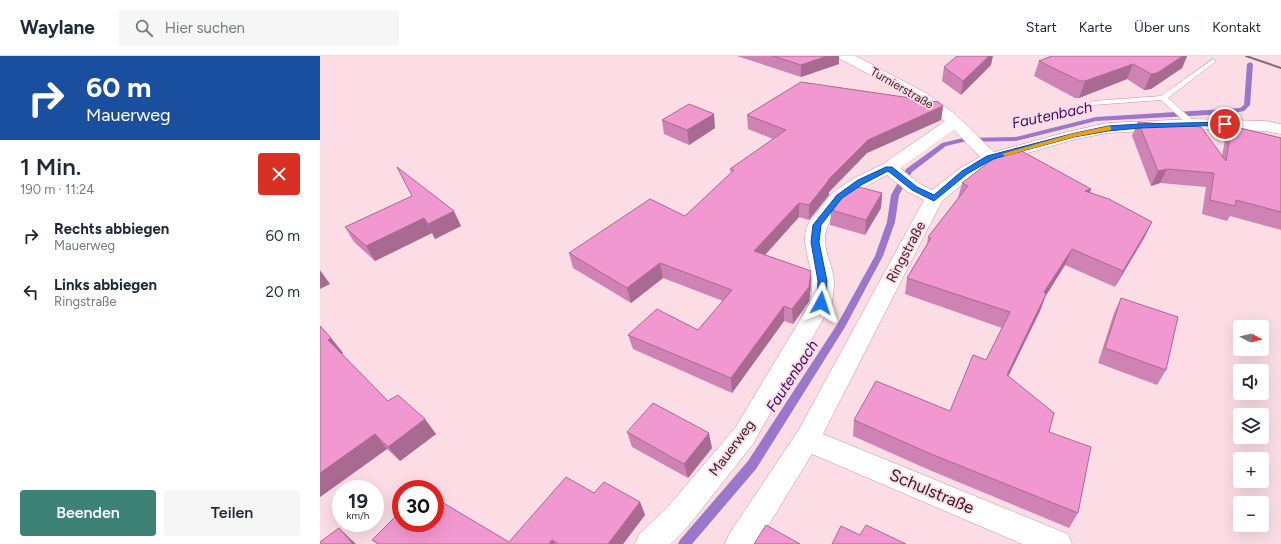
<!DOCTYPE html>
<html lang="de">
<head>
<meta charset="utf-8">
<style>
  :root { --surface:#fff; --page:#f6f6f7; --text:#1f2937; --muted:#747a83; --line:#e0e1e3; --accent:#3d8277 }
  body { margin:0; font-family:Figtree,sans-serif; background:var(--page); color:var(--text); height:100vh; display:flex; flex-direction:column; font-size:15px; white-space:nowrap }
  * { box-sizing:border-box; margin:0 }
  p { font-size:13px; color:var(--muted) }
  .icon { flex:none; width:22px; height:22px; fill:none; stroke:currentColor; stroke-width:2; stroke-linecap:round; stroke-linejoin:round }
  .map { position:relative; flex:1; overflow:hidden }
  .side { display:flex; flex-direction:column; background:var(--surface); width:320px }
  .side>* { flex:none }
  .hud { background:#1a4fa0; color:#fff; overflow:hidden }
  .needle { width:26px; rotate:97deg }
  .fabs { position:absolute; left:913px; top:264px; display:grid; gap:8px }
  .fabs a { display:grid; place-items:center; width:36px; height:36px; border-radius:4px; background:var(--surface); box-shadow:0 4px 16px #0002; font-size:20px }
  .speed { position:absolute; left:12px; top:424px; display:flex; gap:8px; font-size:20px; font-weight:700; text-align:center }
  .speed>* { display:grid; place-content:center; width:52px; height:52px; border-radius:50%; background:var(--surface); box-shadow:0 4px 16px #0002; line-height:1 }
  .speed small { font-size:10px; font-weight:400 }
  .speed .limit { border:6px solid #d22; background:#fff; color:#111 }
  .pin { position:absolute; display:grid; place-items:center; width:34px; height:34px; color:#fff; margin:-17px; border:2px solid #fff; border-radius:50%; box-shadow:0 1px 4px #0007 }
  .me { position:absolute; width:44px; margin:-22px; rotate:5deg; stroke-linejoin:round; filter:drop-shadow(0 0 3px #0008) }
  .turn { display:flex; align-items:center; gap:14px; height:84px; padding:0 20px; font-size:18px }
  .turn .icon { width:52px; height:52px; stroke-width:2.5 }
  .turn b { display:block; font-size:28px; line-height:34px }
  .round { display:grid; place-items:center; flex:none; width:42px; height:42px; border-radius:4px; background:var(--page) }
  .headline { display:flex; align-items:center; justify-content:space-between; height:68px; padding:0 20px }
  h1 { font-size:24px; font-weight:600; line-height:30px }
  .button { display:flex; gap:8px; margin-top:auto; padding:8px 20px }
  .button a { flex:1; height:46px; border-radius:4px; background:var(--accent); color:#fff; font-size:16px; font-weight:600; line-height:46px; text-align:center }
  .button a+a { background:var(--page); color:var(--text) }
  ul { padding:0; list-style:none }
  li { display:flex; align-items:center; gap:12px; height:56px; padding:0 20px }
  li div { flex:1 }
  li b { display:block; font-size:15px }
  li em { font-style:normal }
  header { display:flex; align-items:center; gap:24px; box-sizing:border-box; height:56px; padding:0 20px; background:var(--surface); border-bottom:1px solid var(--line) }
  header strong { font-size:19px }
  nav { display:flex; gap:22px; margin-inline-start:auto; font-size:14px }
  .search { width:280px; height:36px; background:var(--page); display:flex; align-items:center; gap:10px; box-sizing:border-box; padding:0 14px; border-radius:4px; color:var(--muted); font-size:15px }
  main { display:flex; flex:1; min-height:0 }
  .map>svg:first-child { display:block }
</style>
</head>
<body>
<header>
<strong>Waylane</strong>
<div class="search"><svg class="icon" aria-label="search" viewBox="0 0 24 24"><circle cx="10" cy="10" r="6"/><path d="M15 15l6 6"/></svg>Hier suchen</div>
<nav><a>Start</a><a>Karte</a><a>Über uns</a><a>Kontakt</a></nav>
</header>
<main>
<section class="side">
<div class="hud">
<div class="turn"><svg class="icon" aria-label="right" viewBox="0 0 24 24"><path d="M7 20v-9h11M14 6l5 5-5 5"/></svg><div><b>60 m</b>Mauerweg</div></div>
</div>
<div class="headline"><div><h1>1 Min.</h1><p>190 m · 11:24</p></div><a class="round" style="background:#d93025;color:#fff"><svg class="icon" aria-label="close" viewBox="0 0 24 24"><path d="M6 6l12 12M18 6L6 18"/></svg></a></div>
<ul>
<li><svg class="icon" aria-label="right" viewBox="0 0 24 24"><path d="M7 20v-9h11M14 6l5 5-5 5"/></svg><div><b>Rechts abbiegen</b><p>Mauerweg</p></div><em>60 m</em></li>
<li><svg class="icon" aria-label="left" viewBox="0 0 24 24"><path d="M17 20v-9H6M10 6l-5 5 5 5"/></svg><div><b>Links abbiegen</b><p>Ringstraße</p></div><em>20 m</em></li>
</ul>
<div class="button"><a>Beenden</a><a>Teilen</a></div>
</section>
<div class="map">
<svg width="961" height="488" viewBox="0 0 961 488">
  <rect width="100%" height="100%" fill="#fcdde5"/>
  <g fill="none" stroke-linecap="round" stroke-linejoin="round">
    <polygon fill="#9977ca" fill-rule="evenodd" points="930,6 933,8 930,49 924,55 907,58 776,65 696,85 643,86 626,90 592,116 579,139 575,166 563,200 525,271 436,413 372,488 358,488 360,484 428,405 518,267 555,200 567,166 571,139 586,113 622,87 643,82 696,81 776,61 920,52 924,49 927,8"/>
    <defs>
      <polygon id="service" points="893,3 895,4 895,6 848,42 875,66 875,70 869,70 841,44 773,49 769,47 773,45 841,40"/>
      <path id="minor" d="M518,0h18l70,37 29,21 39,38 73,-20 40,-9 85,-4 73,2 16,3v10l-16,-3 -73,-2 -85,4 -31,6 -80,23 -25,15 -29,24 -119,233 245,100 4,10h-50l-210,-90 -55,90h-32l4,-10 69,-103 126,-231 -16,-8 -21,-17c-25,13 -63,34 -62,67 1,13 8,26 9,39 0,7 -1,15 -2,22l-79,141 -67,85 -15,15h-36l4,-10 27,-25 69,-81 75,-125c1,-7 3,-15 2,-23 -1,-19 -14,-42 -2,-59l22,-28 22,-15 29,-14 62,-43 -20,-15 -18,-12 -67,-35zM634,74l26,27 -21,12 -27,21 -12,-6 -20,-16z"/>
    </defs>
    <use href="#service" stroke="#d38da0" stroke-width="1"/>
    <use href="#minor" stroke="#d38da0" stroke-width="1"/>
    <use href="#service" fill="#fff" fill-rule="evenodd"/>
    <use href="#minor" fill="#fff" fill-rule="evenodd"/>
    <polyline stroke="#896c74" stroke-width="2" points="926,0 961,12"/>
  </g>
  <g fill="#cf83b4">
    <polygon points="417,0 519,0 519,8 481,21"/>
    <polygon points="732,0 867,0 862,12 831,33 824,34 807,23 759,42 755,42 714,20 719,5"/>
    <polygon points="671,9 641,39 622,25 624,11"/>
    <polygon points="623,50 621,64 547,97 509,136 509,139 489,164 479,161 445,199 491,215 491,230 489,245 473,268 464,265 412,337 313,293 308,279 378,274 403,245 343,222 311,247 253,212 249,197 365,160 411,117 410,113 453,83 428,73 427,59"/>
    <polygon points="342,64 395,72 369,89 344,78"/>
    <polygon points="818,66 902,100 905,84 912,70 961,82 961,174 910,160 907,165 882,158 886,131 840,127 831,130 812,80"/>
    <polygon points="642,127 771,133 770,136 832,166 824,182 795,231 745,209 725,241 720,255 688,320 729,376 758,457 749,472 607,413 533,380 534,364 630,355 666,304 682,272 585,238 587,222 607,188 608,181 638,142"/>
    <polygon points="562,137 561,152 545,179 510,169 511,154"/>
    <polygon points="92,140 141,170 115,183 112,177 55,205 34,186 25,171"/>
    <polygon points="801,242 846,314 837,329 778,307 794,257"/>
    <polygon points="0,270 11,282 23,297 22,298 68,345 116,378 80,405 67,393 0,441"/>
    <polygon points="307,376 392,392 368,422 312,391"/>
    <polygon points="274,437 320,446 325,459 303,488 57,488 52,484 189,486"/>
  </g>
  <g fill="#a96a92">
    <polygon points="507,0 519,0 519,8 481,21 481,9"/>
    <polygon points="669,0 673,0 671,9 641,39 643,25"/>
    <polygon points="863,0 867,0 862,12 831,33 824,34 831,18"/>
    <polygon points="813,8 807,23 759,42 765,25"/>
    <polygon points="623,50 621,64 547,97 509,136 509,139 489,164 489,149 508,124 548,84"/>
    <polygon points="394,58 395,72 369,89 367,74"/>
    <polygon points="847,113 840,127 831,130 838,115"/>
    <polygon points="771,133 765,149 765,135"/>
    <polygon points="562,137 561,152 545,179 546,164"/>
    <polygon points="479,147 479,161 435,210 434,195"/>
    <polygon points="134,155 141,170 115,183 108,168"/>
    <polygon points="104,162 112,177 55,205 46,190"/>
    <polygon points="832,166 824,182 795,231 803,215"/>
    <polygon points="752,193 745,209 725,241 720,255 681,335 687,319 724,236"/>
    <polygon points="340,207 343,222 311,247 307,232"/>
    <polygon points="0,214 10,228 0,233"/>
    <polygon points="491,215 491,230 489,245 473,268 472,253"/>
    <polygon points="464,250 464,265 412,337 411,322"/>
    <polygon points="11,282 23,297 20,299 8,284"/>
    <polygon points="105,363 116,378 80,405 68,391"/>
    <polygon points="389,377 392,392 368,422 364,408"/>
    <polygon points="55,378 67,393 0,441 0,417"/>
    <polygon points="320,446 325,459 303,488 288,488"/>
    <polygon points="19,472 36,488 33,488"/>
    <polygon points="232,484 235,488 229,488"/>
  </g>
  <g fill="#f198d1" stroke="#a96a92">
    <polygon points="453,0 507,0 481,9"/>
    <polygon points="637,0 669,0 643,25 624,11"/>
    <polygon points="732,0 863,0 837,17 831,18 813,8 765,25 760,25 719,5"/>
    <polygon points="481,26 618,46 623,50 548,84 508,124 509,124 489,149 479,147 434,195 491,215 489,231 472,253 464,250 411,322 308,279 337,253 378,274 412,234 340,207 307,232 249,197 330,143 365,160 414,114 410,113 466,74 427,59"/>
    <polygon points="369,48 394,58 367,74 342,64"/>
    <polygon points="818,66 881,71 906,105 912,70 961,82 961,156 916,144 915,150 890,144 894,117 847,113 838,115"/>
    <polygon points="696,92 771,133 765,135 789,143 832,166 803,215 752,193 724,236 726,238 687,319 734,357 729,376 771,391 758,457 611,398 534,364 556,325 630,355 653,299 666,304 690,256 587,222 611,182 608,181 648,130 642,127 669,106"/>
    <polygon points="77,111 134,155 108,168 104,162 46,190 25,171 92,140"/>
    <polygon points="531,129 562,137 546,164 511,154 520,140"/>
    <polygon points="801,242 858,261 846,314 785,292"/>
    <polygon points="0,270 11,282 8,284 68,345 78,339 105,363 68,391 55,378 0,417"/>
    <polygon points="333,347 389,377 364,408 307,376"/>
    <polygon points="246,421 274,437 284,426 320,446 288,488 239,488 232,484 229,488 59,488 52,484 81,455 81,467 115,467 115,442 189,486"/>
    <polygon points="446,469 480,488 434,488"/>
    <polygon points="546,469 586,488 512,488 521,470 540,479"/>
    <polygon points="19,472 33,488 0,488 0,486"/>
  </g>
  <polygon fill="#1a73e8" stroke="#114b97" points="905,66 908,68 907,69 820,72 788,75 754,81 673,103 647,118 614,145 592,134 568,115 543,128 522,142 501,169 499,186 507,225 506,247 501,251 497,247 498,225 491,186 493,169 517,139 538,124 566,111 572,111 597,131 614,139 642,115 667,100 751,78 788,70 820,68"/>
  <polygon fill="#f59e0b" points="789,70 791,71 791,74 754,81 685,100 682,98 751,78"/>
  <g text-anchor="middle" dominant-baseline="central" stroke-width="3.5" stroke-linejoin="round" paint-order="stroke">
    <g font-size="12" fill="#371c24" stroke="#fcdde5">
      <text transform="translate(582 32) rotate(30)">Turnierstraße</text>
    </g>
    <g font-size="14" fill="#371c24" stroke="#fcdde5">
      <text transform="translate(586 196) rotate(-62)">Ringstraße</text>
      <text transform="translate(412 392) rotate(-53)">Mauerweg</text>
    </g>
    <g font-size="15" font-style="italic" fill="#3f036e" stroke="#fcdde5">
      <text transform="translate(732 59) rotate(-12)">Fautenbach</text>
      <text transform="translate(472 320) rotate(-57)">Fautenbach</text>
    </g>
    <g font-size="17" fill="#371c24" stroke="#fcdde5">
      <text transform="translate(612 435) rotate(23)">Schulstraße</text>
    </g>
  </g>
</svg>
<div class="fabs">
<a><svg class="needle" viewBox="-14 -14 28 28"><path d="M0-13l5 13h-10z" fill="#e53935"/><path d="M0 13l5-13h-10z" fill="#747a83"/></svg></a>
<a><svg class="icon" aria-label="sound" viewBox="0 0 24 24"><path d="M4 9h4l5-4v14l-5-4H4zM17 9q2 3 0 6"/></svg></a>
<a><svg class="icon" aria-label="layers" viewBox="0 0 24 24"><path d="M12 4l9 5-9 5-9-5zM3 14l9 5 9-5"/></svg></a>
<a>+</a>
<a>−</a>
</div>
<div class="speed"><div>19<small>km/h</small></div><div class="limit">30</div></div>
<div class="pin" style="left:905px;top:68px;background:#d93025"><svg class="icon" aria-label="arrive" viewBox="0 0 24 24"><path d="M6 21V4h12l-3 4 3 4H6"/></svg></div>
<svg class="me" style="left:501px;top:247px" viewBox="-20 -20 40 40"><path d="M0-17L14 15 0 8-14 15z" fill="#1a73e8" stroke="#fff" stroke-width="4"/></svg>
</div>
</main>
</body>
</html>
